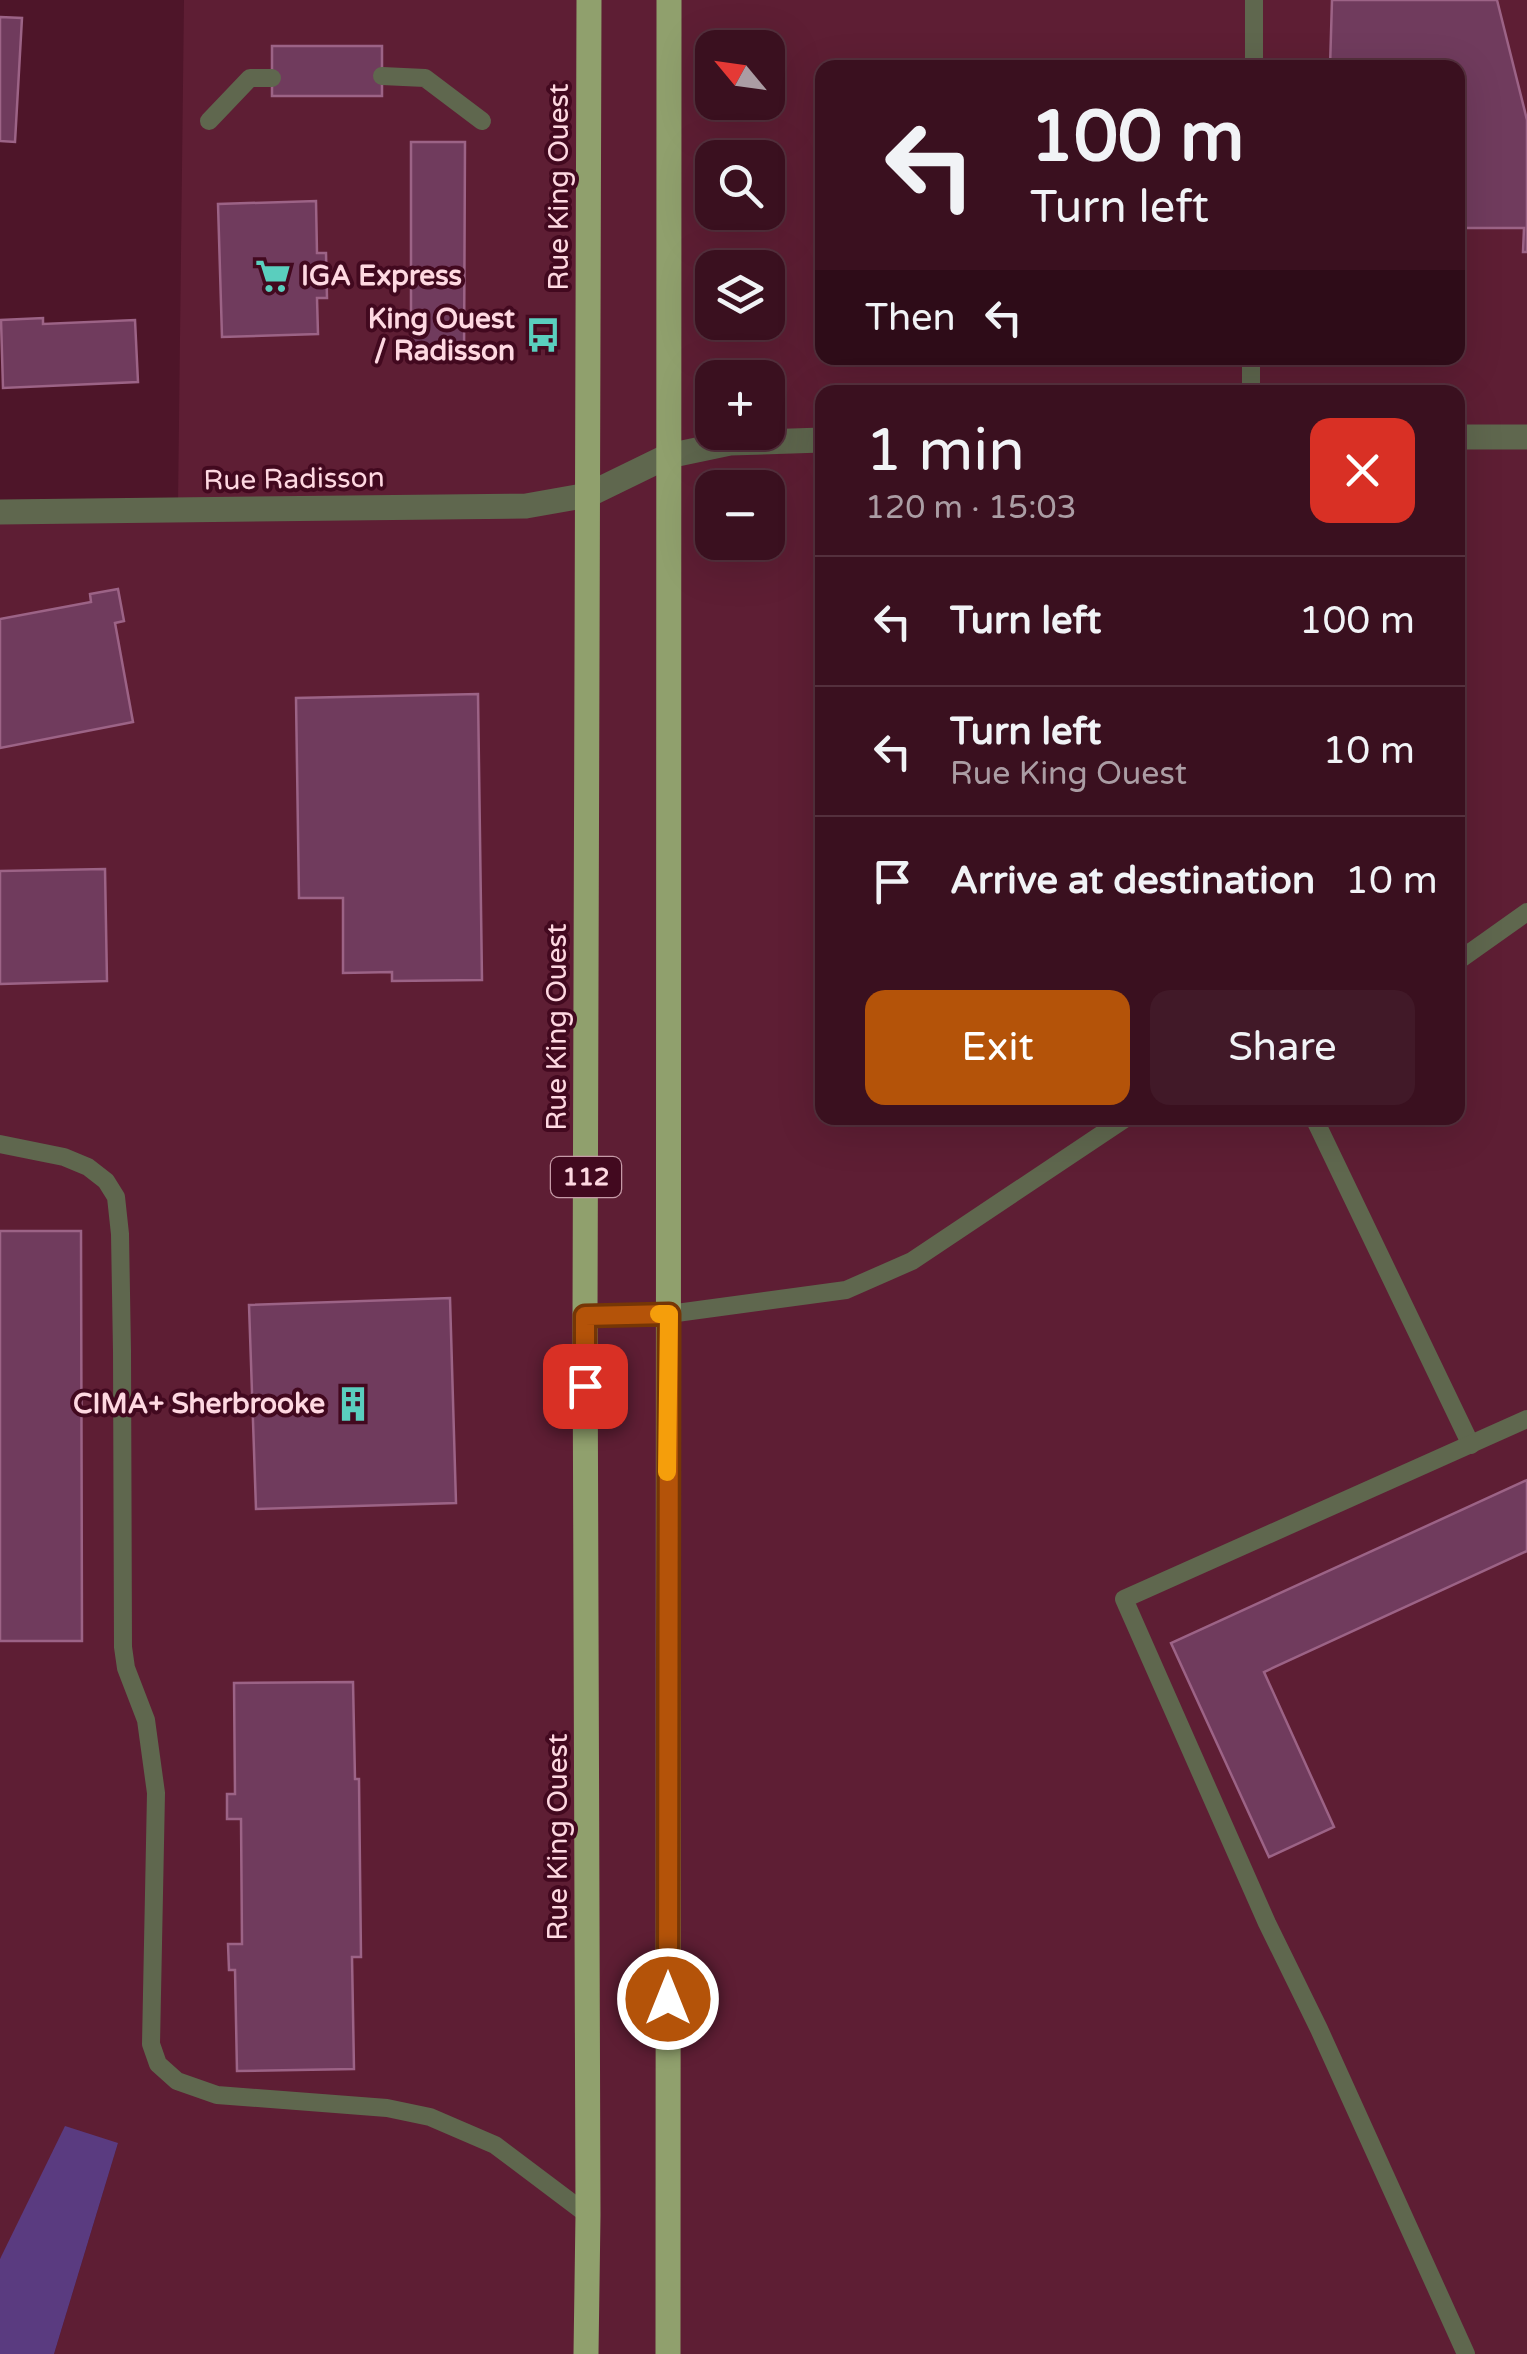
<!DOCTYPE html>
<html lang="en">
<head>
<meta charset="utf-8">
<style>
  :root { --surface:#3a101f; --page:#411928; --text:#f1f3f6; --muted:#ab9da4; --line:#54303d; --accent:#b45309 }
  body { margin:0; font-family:"Varela Round",sans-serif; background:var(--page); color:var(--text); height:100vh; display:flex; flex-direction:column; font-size:38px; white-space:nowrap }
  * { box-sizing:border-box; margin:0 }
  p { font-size:32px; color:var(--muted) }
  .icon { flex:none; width:55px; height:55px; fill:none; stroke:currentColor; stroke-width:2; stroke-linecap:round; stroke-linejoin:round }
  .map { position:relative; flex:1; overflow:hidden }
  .drawer { position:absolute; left:815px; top:385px; width:650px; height:740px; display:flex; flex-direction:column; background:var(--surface); border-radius:20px; box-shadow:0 10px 40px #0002,0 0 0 2px var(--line) }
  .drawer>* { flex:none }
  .hud { position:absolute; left:815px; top:60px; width:650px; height:305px; border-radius:20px; box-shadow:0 10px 40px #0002,0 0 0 2px var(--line); background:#3a101f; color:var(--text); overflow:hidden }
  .needle { width:65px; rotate:299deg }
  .buttons { position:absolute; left:695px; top:30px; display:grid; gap:20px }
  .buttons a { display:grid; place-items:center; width:90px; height:90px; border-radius:20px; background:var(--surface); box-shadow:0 10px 40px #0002,0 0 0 2px var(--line); font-size:50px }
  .pin { position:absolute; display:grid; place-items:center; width:85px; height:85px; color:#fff; margin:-42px; border-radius:20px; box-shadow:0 5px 15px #0006 }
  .me { position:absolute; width:110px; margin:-55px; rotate:0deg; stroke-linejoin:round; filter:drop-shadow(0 0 8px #0008) }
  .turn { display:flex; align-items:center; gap:35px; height:210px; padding:0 50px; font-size:45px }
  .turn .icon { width:130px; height:130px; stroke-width:2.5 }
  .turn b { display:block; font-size:70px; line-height:85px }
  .then { display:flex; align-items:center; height:95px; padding:0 50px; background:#0003; gap:20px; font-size:38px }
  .round { display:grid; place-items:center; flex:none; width:105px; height:105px; border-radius:20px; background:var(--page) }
  .headline { display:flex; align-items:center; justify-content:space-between; height:170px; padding:0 50px }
  h1 { font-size:60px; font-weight:600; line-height:75px }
  .cta { display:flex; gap:20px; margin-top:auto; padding:20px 50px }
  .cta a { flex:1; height:115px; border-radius:20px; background:var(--accent); color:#fff; font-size:40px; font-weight:600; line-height:115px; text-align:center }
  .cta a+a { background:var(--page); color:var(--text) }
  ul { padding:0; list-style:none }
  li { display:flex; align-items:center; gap:30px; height:130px; padding:0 50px; border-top:2px solid var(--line) }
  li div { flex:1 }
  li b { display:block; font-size:38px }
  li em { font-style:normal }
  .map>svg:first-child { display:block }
</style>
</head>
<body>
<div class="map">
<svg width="1527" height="2354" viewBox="0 0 1527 2354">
  <rect width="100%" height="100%" fill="#4e1529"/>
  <path fill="#5e1e34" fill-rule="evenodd" d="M184,0h1343v2354h-1473l64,-211 -118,116v-1756l178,2zM712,48h56v54h-56zM822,68h636v290h-636zM712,158h56v54h-56zM712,268h56v54h-56zM712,378h56v54h-56zM822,392h636v726h-636zM712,488h56v54h-56z"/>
  <polygon fill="#5a3b80" points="65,2126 118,2143 54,2354 0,2354 0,2259"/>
  <g fill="#703b5d" stroke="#9c6386" stroke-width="2.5">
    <polygon points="1332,0 1497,0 1527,120 1527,252 1523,252 1524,228 1458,228 1458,68 1330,68"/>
    <polygon points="0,17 22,18 15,142 0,141"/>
    <rect x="272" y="46" width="110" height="50"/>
    <rect x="820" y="116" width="2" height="101"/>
    <polygon points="411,142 465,142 464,361 411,361"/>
    <polygon points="316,201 317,253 326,253 327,298 317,298 318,334 222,337 218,204"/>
    <polygon points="43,318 43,324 135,320 138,382 3,388 1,320"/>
    <polygon points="118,589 124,621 115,623 133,722 0,748 0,619 91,602 90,594"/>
    <polygon points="478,694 482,980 392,981 392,972 343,973 343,898 299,898 296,698"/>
    <polygon points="105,869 107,981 0,984 0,871"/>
    <polygon points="0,1231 81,1231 82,1641 0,1641"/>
    <polygon points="450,1298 456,1503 256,1509 249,1305"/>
    <polygon points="1527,1480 1527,1551 1264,1672 1334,1827 1269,1857 1171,1643"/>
    <polygon points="353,1682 355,1779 359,1779 361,1957 352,1957 354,2069 237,2071 235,1970 229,1970 228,1944 242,1944 241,1819 227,1819 227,1794 235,1794 234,1683"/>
  </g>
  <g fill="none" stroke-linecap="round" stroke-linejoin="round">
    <g stroke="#5f674e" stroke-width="18">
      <polyline points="1254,68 1254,0"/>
      <polyline points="382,76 425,78 482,121"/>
      <polyline points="209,121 250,78 272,78"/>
      <polyline points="1251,392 1251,358"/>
      <polyline points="1458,961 1527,912"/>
      <polyline points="1314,1118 1471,1445"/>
      <polyline points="0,1144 64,1157 88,1167 106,1181 116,1197 120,1234 122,1351 123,1647 126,1668 146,1720 156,1793 151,2044 158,2064 177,2081 217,2095 387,2108 430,2117 495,2145 588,2215"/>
      <polyline points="585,1316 669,1314 846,1290 912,1261 1126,1118"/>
      <polyline points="1466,2354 1319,2029 1267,1923 1124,1599 1527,1419"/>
    </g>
    <g stroke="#5f674e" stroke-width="25">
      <polyline points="1458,437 1527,437"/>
      <polyline points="0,512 526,506 588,495 668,456 730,443 822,440"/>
    </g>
    <g stroke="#90a06d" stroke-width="25">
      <polyline points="586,2354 588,2215 585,1316 589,0"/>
      <polyline points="668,2354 669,0"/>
    </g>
  </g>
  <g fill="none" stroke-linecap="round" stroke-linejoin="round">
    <defs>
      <polyline id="route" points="585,1386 585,1316 669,1314 668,1999"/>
    </defs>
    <use href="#route" stroke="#753606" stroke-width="25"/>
    <use href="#route" stroke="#b45309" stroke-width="18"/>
    <polyline stroke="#f59e0b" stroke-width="18" points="659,1314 669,1314 667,1472"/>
  </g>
  <defs>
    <symbol id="supermarket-bare" viewBox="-9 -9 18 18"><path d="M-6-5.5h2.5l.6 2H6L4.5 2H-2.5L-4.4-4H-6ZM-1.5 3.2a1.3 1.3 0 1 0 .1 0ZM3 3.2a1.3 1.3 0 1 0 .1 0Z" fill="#5acebe" stroke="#42091f" stroke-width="2.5" paint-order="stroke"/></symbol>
    <symbol id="bus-bare" viewBox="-9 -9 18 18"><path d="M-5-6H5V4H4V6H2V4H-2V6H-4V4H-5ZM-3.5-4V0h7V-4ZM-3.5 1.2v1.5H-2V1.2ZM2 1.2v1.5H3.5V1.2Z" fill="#5acebe" stroke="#42091f" stroke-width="2.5" paint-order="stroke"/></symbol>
    <symbol id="building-bare" viewBox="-9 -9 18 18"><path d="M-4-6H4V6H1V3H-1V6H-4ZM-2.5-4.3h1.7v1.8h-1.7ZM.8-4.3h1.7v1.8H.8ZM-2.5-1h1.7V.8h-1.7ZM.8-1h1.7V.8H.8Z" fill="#5acebe" stroke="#42091f" stroke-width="2.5" paint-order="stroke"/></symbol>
  </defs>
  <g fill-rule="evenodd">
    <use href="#supermarket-bare" x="248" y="251" width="50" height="50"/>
    <use href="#bus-bare" x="518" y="310" width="50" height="50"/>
    <use href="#building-bare" x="328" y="1379" width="50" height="50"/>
  </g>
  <g text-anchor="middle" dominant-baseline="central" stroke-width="8" stroke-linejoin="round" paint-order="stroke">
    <rect fill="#42091f" stroke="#c69aa7" stroke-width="2.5" x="551" y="1157" width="70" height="40" rx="8"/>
    <g font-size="25" font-weight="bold" fill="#fed8e1">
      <text x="586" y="1177">112</text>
    </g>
    <g font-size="28" fill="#fed8e1" stroke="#42091f">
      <text transform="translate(559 187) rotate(-90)">Rue King Ouest</text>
      <text transform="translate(294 479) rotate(-1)">Rue Radisson</text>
      <text transform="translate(557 1027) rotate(-90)">Rue King Ouest</text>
      <text transform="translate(558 1837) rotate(-90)">Rue King Ouest</text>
    </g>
    <g font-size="28" font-weight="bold" fill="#fed8e1" stroke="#42091f" text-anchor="end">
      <text x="301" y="276" text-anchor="start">IGA Express</text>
      <text x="515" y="319">King Ouest<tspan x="515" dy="32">/ Radisson</tspan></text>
      <text x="325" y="1404">CIMA+ Sherbrooke</text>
    </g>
  </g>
</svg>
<div class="buttons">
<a><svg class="needle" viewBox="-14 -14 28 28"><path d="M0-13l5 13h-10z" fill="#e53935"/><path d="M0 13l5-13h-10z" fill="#ab9da4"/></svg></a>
<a><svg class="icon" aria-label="search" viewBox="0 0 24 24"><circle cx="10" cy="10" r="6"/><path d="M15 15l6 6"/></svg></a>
<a><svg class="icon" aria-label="layers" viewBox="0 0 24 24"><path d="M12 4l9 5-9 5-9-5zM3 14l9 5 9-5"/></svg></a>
<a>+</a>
<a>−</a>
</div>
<div class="pin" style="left:585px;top:1386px;background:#d93025"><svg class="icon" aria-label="arrive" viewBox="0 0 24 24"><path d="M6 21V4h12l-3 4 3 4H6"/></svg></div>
<svg class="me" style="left:668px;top:1999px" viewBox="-20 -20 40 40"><circle r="17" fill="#b45309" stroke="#fff" stroke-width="3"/><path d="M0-11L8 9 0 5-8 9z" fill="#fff"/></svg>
<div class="hud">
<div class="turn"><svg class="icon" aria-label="left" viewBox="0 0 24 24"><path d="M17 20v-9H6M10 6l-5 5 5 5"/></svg><div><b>100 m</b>Turn left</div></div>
<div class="then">Then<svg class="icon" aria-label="left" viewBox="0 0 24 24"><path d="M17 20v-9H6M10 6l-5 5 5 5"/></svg></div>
</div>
<section class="drawer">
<div class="headline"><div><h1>1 min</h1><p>120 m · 15:03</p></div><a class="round" style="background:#d93025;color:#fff"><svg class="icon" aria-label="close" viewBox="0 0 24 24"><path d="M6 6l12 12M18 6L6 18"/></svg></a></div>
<ul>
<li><svg class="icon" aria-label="left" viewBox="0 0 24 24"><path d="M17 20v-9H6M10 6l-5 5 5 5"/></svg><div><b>Turn left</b></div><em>100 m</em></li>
<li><svg class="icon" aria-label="left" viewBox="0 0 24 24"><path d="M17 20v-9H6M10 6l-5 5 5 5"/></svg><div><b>Turn left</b><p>Rue King Ouest</p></div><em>10 m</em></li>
<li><svg class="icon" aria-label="arrive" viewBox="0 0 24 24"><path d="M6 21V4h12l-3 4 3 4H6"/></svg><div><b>Arrive at destination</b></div><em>10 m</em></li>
</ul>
<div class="cta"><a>Exit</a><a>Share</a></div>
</section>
</div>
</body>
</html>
